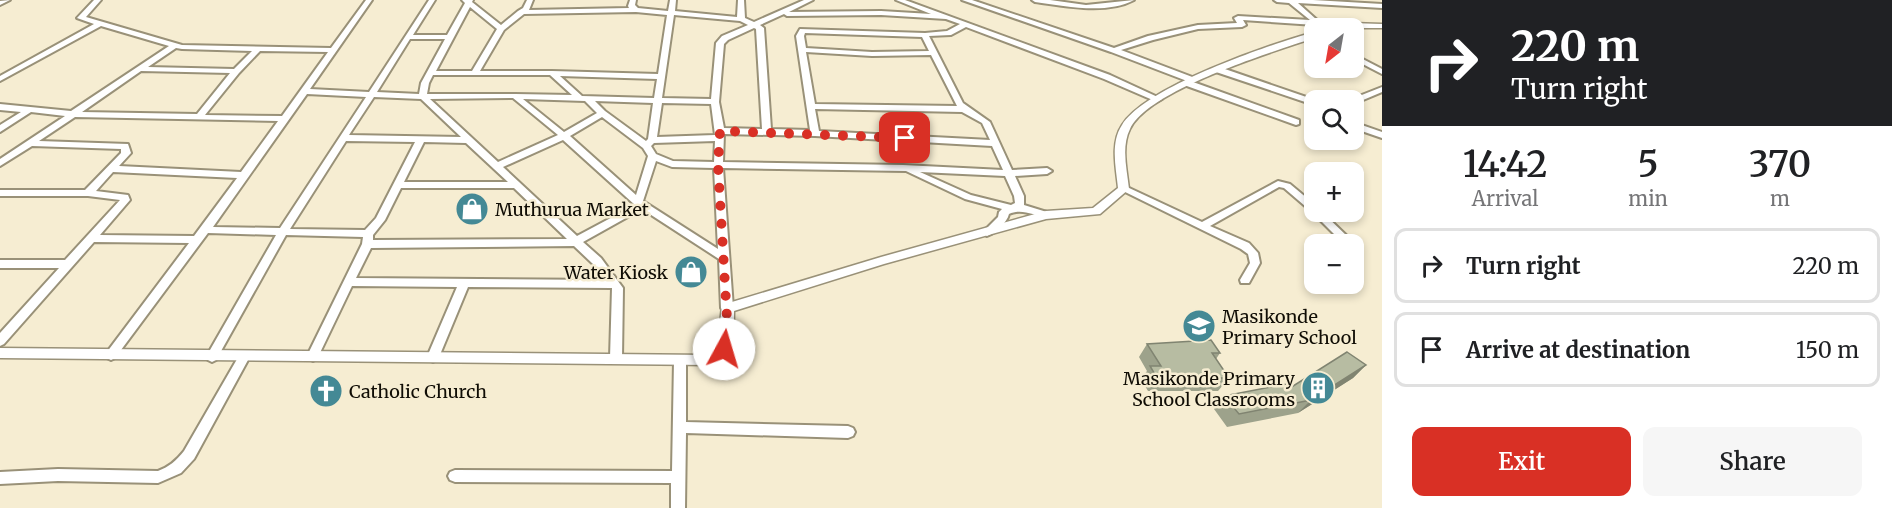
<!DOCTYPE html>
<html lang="en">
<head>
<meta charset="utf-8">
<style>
  :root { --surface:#fff; --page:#f6f6f6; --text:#202124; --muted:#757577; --line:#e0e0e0; --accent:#d93025 }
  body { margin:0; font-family:Merriweather,serif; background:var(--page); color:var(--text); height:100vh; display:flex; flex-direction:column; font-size:22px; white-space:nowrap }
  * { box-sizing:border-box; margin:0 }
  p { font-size:20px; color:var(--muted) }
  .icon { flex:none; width:33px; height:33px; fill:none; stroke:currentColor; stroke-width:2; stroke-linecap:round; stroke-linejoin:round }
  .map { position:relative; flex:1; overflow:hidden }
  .drawer { display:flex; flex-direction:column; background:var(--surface); width:510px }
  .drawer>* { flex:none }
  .banner { background:#202124; color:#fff; overflow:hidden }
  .needle { width:39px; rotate:211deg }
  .tools { position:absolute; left:1304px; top:18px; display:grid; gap:12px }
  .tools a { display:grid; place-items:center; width:60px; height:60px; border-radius:12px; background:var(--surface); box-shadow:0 3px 9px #0003; font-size:30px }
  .pin { position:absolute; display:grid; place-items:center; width:51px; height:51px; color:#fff; margin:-26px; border-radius:12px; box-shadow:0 3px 9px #0006 }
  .me { position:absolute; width:66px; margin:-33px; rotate:6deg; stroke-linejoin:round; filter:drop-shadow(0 0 4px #0008) }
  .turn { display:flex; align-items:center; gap:21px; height:126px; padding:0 30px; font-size:27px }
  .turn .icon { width:78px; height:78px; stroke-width:2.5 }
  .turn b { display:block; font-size:42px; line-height:51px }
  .eta { display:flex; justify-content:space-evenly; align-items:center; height:102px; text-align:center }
  .eta b { font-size:36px; font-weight:600; line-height:42px }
  .cta { display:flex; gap:12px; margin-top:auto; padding:12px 30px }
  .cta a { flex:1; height:69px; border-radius:12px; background:var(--accent); color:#fff; font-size:24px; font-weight:600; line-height:69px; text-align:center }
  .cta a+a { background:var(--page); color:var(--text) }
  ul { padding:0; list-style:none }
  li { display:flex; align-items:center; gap:18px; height:75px; margin:0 12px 9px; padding:0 18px; border:3px solid var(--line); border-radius:12px }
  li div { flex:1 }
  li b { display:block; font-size:22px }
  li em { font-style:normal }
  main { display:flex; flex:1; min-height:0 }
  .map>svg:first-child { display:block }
</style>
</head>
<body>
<main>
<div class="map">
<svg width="1382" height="508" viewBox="0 0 1382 508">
  <rect width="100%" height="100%" fill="#f6edd2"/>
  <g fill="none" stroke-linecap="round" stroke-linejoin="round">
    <defs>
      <g id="minor">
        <polygon points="10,0 0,5 0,1"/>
        <path d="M94,0h7l-15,17 96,28 149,3 35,-48h6l-62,89 59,3 60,-92h6l-22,35h34l18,-32 -3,-3h11l-1,2 29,23 17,-14 5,-3 4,-8h6l-4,10 100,-2 -1,-2 2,-6h6l-1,5 3,3 30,3 2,-11h6l-1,11 62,6 1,-17h6l1,18 9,4 50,-22h9l-24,12 92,-1 50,3 -35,-14h9l205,75 52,24 -4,2h-3l-51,-22 -138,-52 -15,8 -22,1 34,67 27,19 22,48 35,-2 5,3 -5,3 -32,2 9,20v9l26,8 1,2 -1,2 -4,1c-12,-3 -25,-10 -37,-4 -2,9 -14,19 -22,22l-5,-3 16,-16 1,-5 3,-3 -37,-10 -59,-28 -183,-3 10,140 -2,3h-8l-2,-3 -2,-49 -77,-50 -59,33 18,16 22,30 -1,70 -2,3 -4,2 -4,-2 -2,-3 2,-70 -144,-1 -29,70 -2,3 -4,2 -4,-2 -2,-3 30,-70 -105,-1 -35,73 -4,2 -4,-2 -2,-3 55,-112 1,-7 -77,-2 -70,125 -4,2 -4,-2 -2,-3 70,-122 -68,-2 -93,125 -4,2 -4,-2 -2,-3 2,-3 82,-109 -95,-1 -90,102 -4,2v-13l59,-65h-59v-8h65l55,-60 -32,-4h-88v-6h85l36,-37v-4l-89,-3 -32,20v-7l65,-43 -34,-4 -31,20v-7l21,-13 -21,-2v-6l71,7 98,-65 -68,-20 -101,55v-5l94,-52 -17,-6zM470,7l27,22 -25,42h-36zM636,12l31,3 -9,59 -106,-3h-72l24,-41 20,-16zM784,14l3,2 94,-1 65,4 14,5 -13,7 -22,2 -125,-4 -4,7 14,94 -39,-1 -7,-101 -4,-3zM674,15l66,6 8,4 -26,11 -6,7 -5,56 -49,-1zM754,28l2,1 6,100 -38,-1 -5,-26 5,-58 4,-4zM805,33l117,4 7,14 -57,1 -66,-4 -2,-12zM410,39h35l-24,44 -2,11 -42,-2zM176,48l6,1 70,2 -18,18 -86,-2zM260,51l68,1 -46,64 -77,-1 34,-42zM806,52l66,4 59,-1 26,51 -142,-2zM141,71l89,2 -33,41 -115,-2zM433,75h117l22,20 -57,-1h-88l2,-11zM560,76l97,3 -3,19 -72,-2zM307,94l59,3 -86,131 -67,-1zM374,97l47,2 40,38 -112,-2zM513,98l45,37 -60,27 -68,-63zM523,99l62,2 12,12 -33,19zM595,101l58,2 -5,36 -2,2 -41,-30zM662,103l49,1 4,31 -58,2zM815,109l147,3 20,11 8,17 -171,-9zM75,117l203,4 -37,51 -122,-6 12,-13 -3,-9 -89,-3zM602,117l41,31 5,8 -12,39 -66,-59zM724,134l91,2 177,10 11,24 -100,-5 -180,-3zM563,140l72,65 -58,31 -74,-69zM346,141l69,1 -39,76 -11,12 -75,-1zM715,141l-1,21 -41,-1 -17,-7 -5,-8 3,-3zM424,142l42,1 42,39h-104zM656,161l16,6 42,1 4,81 -75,-48zM113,172l124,6 -43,58 -94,-1 30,-35 -2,-5 -32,-4zM920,172l85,4 9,20 1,7 -4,2 -40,-10zM401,188h113l53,51 -194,1v-5l12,-15zM574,246l19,18 13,16 -250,-2 15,-30z"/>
        <polygon points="962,0 972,0 1114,48 1148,36 1198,25 1237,23 1234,18 1238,16 1310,20 1289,3 1277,2 1274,0 1313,0 1382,4 1382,8 1298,3 1326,28 1319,28 1315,25 1243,20 1246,25 1242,27 1198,29 1153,40 1121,50 1195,78 1196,80 1193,82 1299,120 1299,124 1296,125 1184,85 1183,83 1187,81 1111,52"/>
        <path d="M1032,0h18l36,5 48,-5c-28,15 -69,6 -99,2z"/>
        <polygon points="1353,54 1382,69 1382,74 1353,59"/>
        <polygon points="1216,68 1222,68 1315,100 1314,105 1216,72"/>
        <polygon points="1382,87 1382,92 1356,103 1353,103 1353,100 1349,100"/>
        <polygon points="1353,122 1382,132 1382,138 1353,128"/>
        <polygon points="1278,181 1290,184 1314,204 1314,212 1322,212 1348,237 1347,239 1339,239 1312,212 1284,188 1279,187 1210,226 1249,243 1258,253 1260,263 1249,283 1241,283 1240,280 1250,263 1248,254 1241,249 1119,189 1124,186 1127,187 1202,222"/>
        <path d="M244,352l4,2 2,3 -2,3 -54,99 -13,14 -23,10 -100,-2 -58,3v-12l58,-3 100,2c11,-4 19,-11 26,-20l56,-97z"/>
        <polygon points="680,356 684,358 686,361 686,422 848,426 853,428 855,432 853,436 848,438 686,433 685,508 671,508 671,483 455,482 450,480 448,476 450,472 455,470 672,471 674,361 676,358"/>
      </g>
      <g id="major">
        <polygon points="1350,23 1382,24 1382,28 1328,28"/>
        <path d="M1314,32v6c-42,14 -166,52 -184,91 -9,18 -3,41 -1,60l-29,25 -54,5 -162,45 -150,47c0,21 0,46 -24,54l-710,-7v-10l708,7 10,-11 4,-39 159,-48 165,-46 47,-3 25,-20c-2,-20 -8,-45 4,-63 25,-39 147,-80 192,-93z"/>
      </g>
    </defs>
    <use href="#minor" stroke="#999178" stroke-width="4"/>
    <use href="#major" stroke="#999178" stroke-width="3"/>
    <use href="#minor" fill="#fff" fill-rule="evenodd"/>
    <use href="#major" fill="#fff" fill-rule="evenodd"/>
  </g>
  <g fill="#9da28b">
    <polygon points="1147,344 1220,353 1216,359 1229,378 1218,391 1148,391 1141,379 1147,371 1139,357"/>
    <polygon points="1366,365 1353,378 1298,413 1227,427 1214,409 1224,396 1290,388"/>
  </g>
  <polygon fill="#808471" points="1366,365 1353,378 1298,413 1311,400"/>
  <g fill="#b7bca2" stroke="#808471" stroke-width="1.5">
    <polygon points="1211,340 1220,353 1212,353 1229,378 1157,378 1150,366 1161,366 1147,344"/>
    <polygon points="1347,352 1366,365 1311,400 1239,414 1224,396 1286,384 1290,388"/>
  </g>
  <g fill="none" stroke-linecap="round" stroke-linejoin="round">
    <polyline stroke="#d93025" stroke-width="10" stroke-dasharray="0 18" points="724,349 728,336 718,165 720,131 905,138"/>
  </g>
  <defs>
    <symbol id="shop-disc" viewBox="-11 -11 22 22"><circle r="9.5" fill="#448995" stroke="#f6edd2"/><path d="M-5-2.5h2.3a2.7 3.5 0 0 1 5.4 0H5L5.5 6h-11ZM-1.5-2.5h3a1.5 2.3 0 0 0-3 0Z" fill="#fff"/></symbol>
    <symbol id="school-disc" viewBox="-11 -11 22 22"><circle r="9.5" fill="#448995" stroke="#f6edd2"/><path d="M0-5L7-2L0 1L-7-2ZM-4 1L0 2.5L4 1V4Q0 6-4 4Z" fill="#fff"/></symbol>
    <symbol id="building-disc" viewBox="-11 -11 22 22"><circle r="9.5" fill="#448995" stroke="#f6edd2"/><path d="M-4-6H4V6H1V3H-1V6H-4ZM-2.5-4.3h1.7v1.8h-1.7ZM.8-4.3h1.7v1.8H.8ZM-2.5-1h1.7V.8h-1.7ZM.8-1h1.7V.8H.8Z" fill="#fff"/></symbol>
    <symbol id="church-disc" viewBox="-11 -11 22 22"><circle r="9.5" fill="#448995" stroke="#f6edd2"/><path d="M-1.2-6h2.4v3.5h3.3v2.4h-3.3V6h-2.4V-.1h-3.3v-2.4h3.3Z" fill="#fff"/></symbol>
  </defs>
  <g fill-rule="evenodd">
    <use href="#shop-disc" x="453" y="190" width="38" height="38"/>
    <use href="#shop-disc" x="672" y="253" width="38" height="38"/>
    <use href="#school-disc" x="1180" y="307" width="38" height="38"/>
    <use href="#building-disc" x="1299" y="369" width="38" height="38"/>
    <use href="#church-disc" x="307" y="372" width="38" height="38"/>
  </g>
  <g text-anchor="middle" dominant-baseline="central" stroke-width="5" stroke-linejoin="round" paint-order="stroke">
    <g font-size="18" fill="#100d05" stroke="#f6edd2" text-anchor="start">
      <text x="495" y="209">Muthurua Market</text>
      <text x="668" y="272" text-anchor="end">Water Kiosk</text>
      <text x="1222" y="316">Masikonde<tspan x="1222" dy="21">Primary School</tspan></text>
      <text x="1295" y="378" text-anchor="end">Masikonde Primary<tspan x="1295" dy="21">School Classrooms</tspan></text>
      <text x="349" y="391">Catholic Church</text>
    </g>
  </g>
</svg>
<div class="tools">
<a><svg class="needle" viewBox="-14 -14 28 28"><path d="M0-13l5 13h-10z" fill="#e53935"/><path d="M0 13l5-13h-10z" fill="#757577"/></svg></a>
<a><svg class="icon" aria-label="search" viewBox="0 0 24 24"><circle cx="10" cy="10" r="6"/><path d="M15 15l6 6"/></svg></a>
<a>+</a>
<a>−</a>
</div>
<div class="pin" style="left:905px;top:138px;background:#d93025"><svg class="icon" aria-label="arrive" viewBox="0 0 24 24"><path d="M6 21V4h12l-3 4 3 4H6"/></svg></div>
<svg class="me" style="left:724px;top:349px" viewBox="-20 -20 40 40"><circle r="19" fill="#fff"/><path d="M0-13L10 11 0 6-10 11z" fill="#d93025"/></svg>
</div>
<section class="drawer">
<div class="banner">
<div class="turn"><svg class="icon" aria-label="right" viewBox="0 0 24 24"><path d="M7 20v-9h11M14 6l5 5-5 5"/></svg><div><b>220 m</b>Turn right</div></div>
</div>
<div class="eta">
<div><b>14:42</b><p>Arrival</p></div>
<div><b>5</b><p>min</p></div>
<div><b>370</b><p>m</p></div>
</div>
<ul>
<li><svg class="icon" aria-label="right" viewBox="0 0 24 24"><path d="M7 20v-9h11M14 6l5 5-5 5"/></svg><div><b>Turn right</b></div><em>220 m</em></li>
<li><svg class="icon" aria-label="arrive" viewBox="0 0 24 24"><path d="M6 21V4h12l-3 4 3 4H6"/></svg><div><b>Arrive at destination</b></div><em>150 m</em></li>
</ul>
<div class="cta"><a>Exit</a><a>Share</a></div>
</section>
</main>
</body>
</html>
